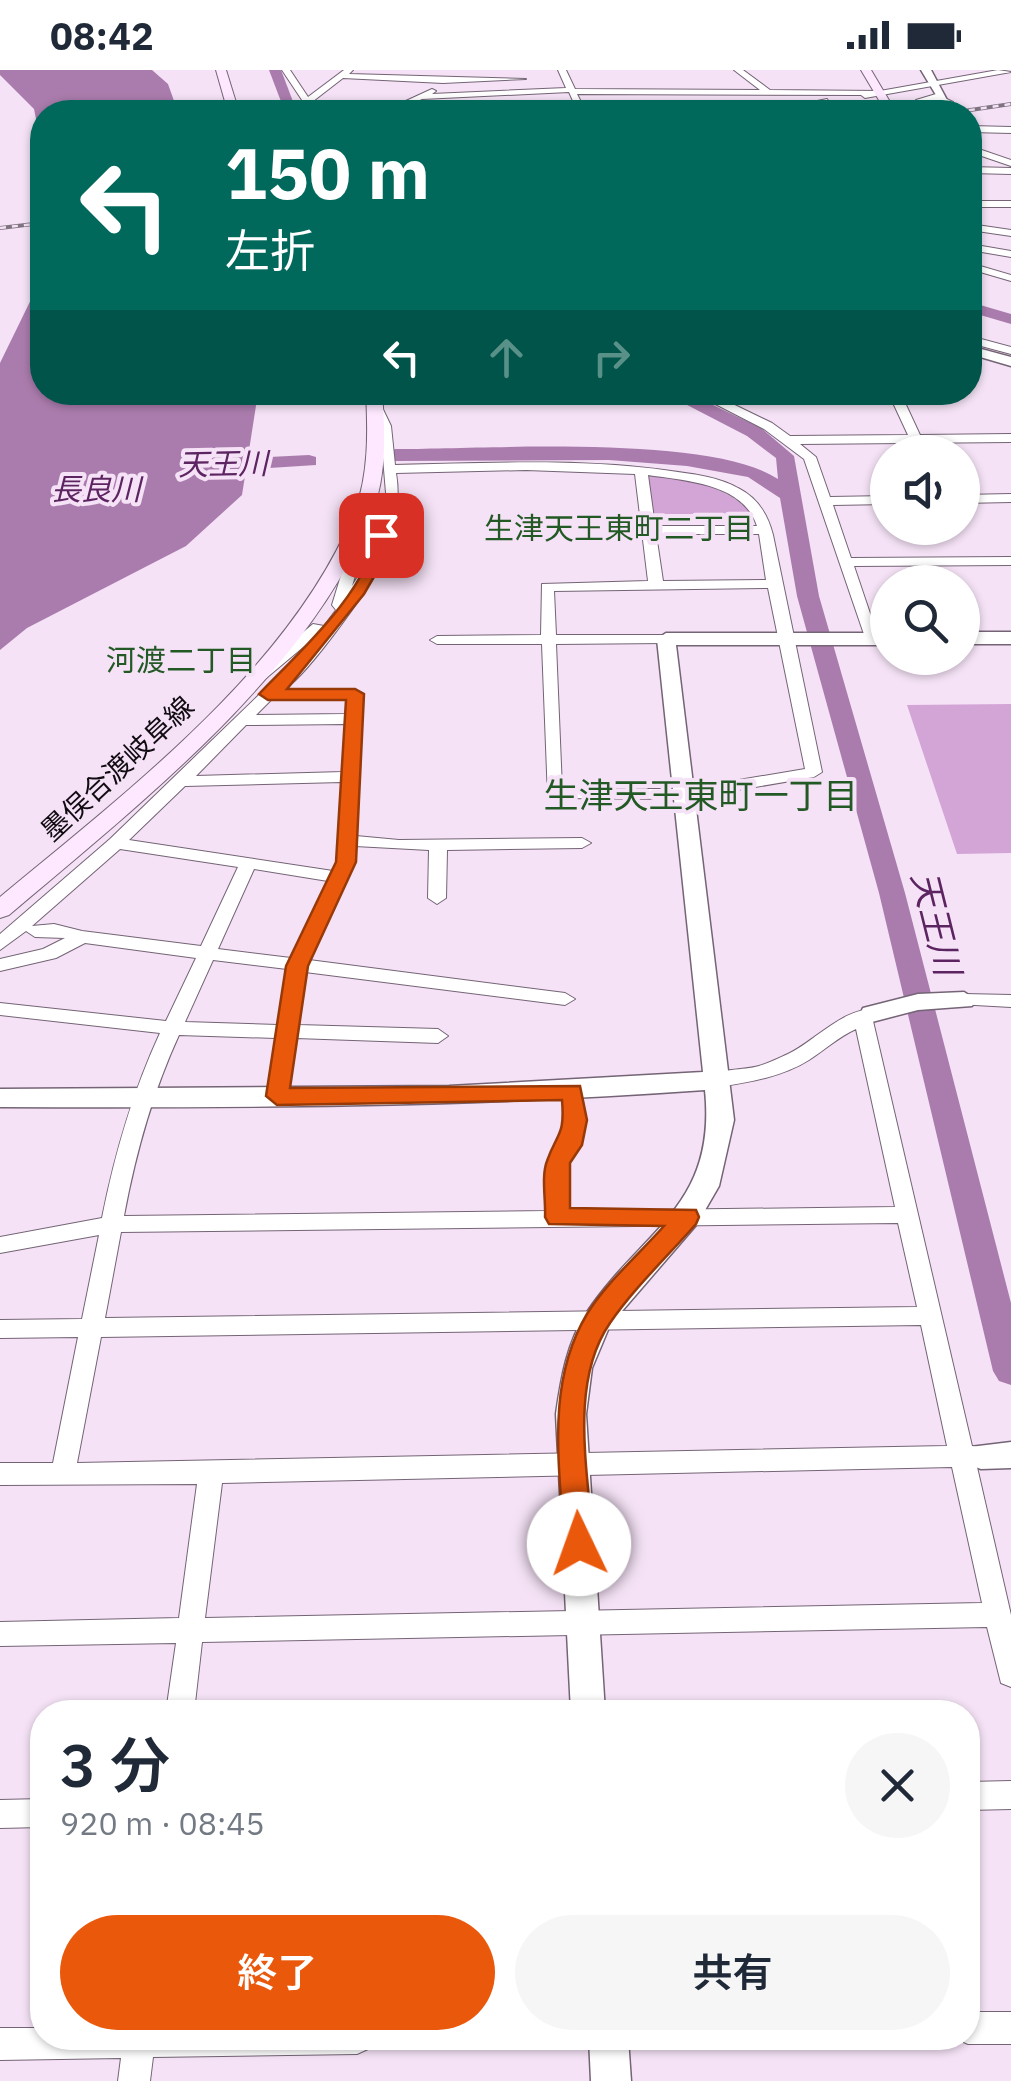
<!DOCTYPE html>
<html lang="ja">
<head>
<meta charset="utf-8">
<style>
  :root { --surface:#fff; --page:#f6f6f7; --text:#1f2937; --muted:#747a83; --accent:#ea580c }
  body { margin:0; font-family:"IBM Plex Sans","Noto Sans JP",sans-serif; background:var(--page); color:var(--text); height:100vh; display:flex; flex-direction:column; font-size:38px; white-space:nowrap }
  * { box-sizing:border-box; margin:0 }
  p { font-size:32px; color:var(--muted) }
  .icon { flex:none; width:55px; height:55px; fill:none; stroke:currentColor; stroke-width:2; stroke-linecap:round; stroke-linejoin:round }
  .map { position:relative; flex:1; overflow:hidden }
  .panel { position:absolute; left:30px; top:1630px; width:950px; height:350px; display:flex; flex-direction:column; background:var(--surface); border-radius:40px; box-shadow:0 2px 8px #0004 }
  .panel>* { flex:none }
  .banner { position:absolute; left:30px; top:30px; width:952px; height:305px; border-radius:40px; box-shadow:0 2px 8px #0004; background:#00695c; color:#fff; overflow:hidden }
  .controls { position:absolute; left:870px; top:365px; display:grid; gap:20px }
  .controls a { display:grid; place-items:center; width:110px; height:110px; border-radius:50%; background:var(--surface); box-shadow:0 2px 8px #0004; font-size:50px }
  .pin { position:absolute; display:grid; place-items:center; width:85px; height:85px; color:#fff; margin:-42px; border-radius:20px; box-shadow:0 5px 15px #0006 }
  .me { position:absolute; width:110px; margin:-55px; rotate:357deg; stroke-linejoin:round; filter:drop-shadow(0 0 8px #0008) }
  .turn { display:flex; align-items:center; gap:35px; height:210px; padding:0 30px; font-size:45px }
  .turn .icon { width:130px; height:130px; stroke-width:2.5 }
  .turn b { display:block; font-size:70px; line-height:85px }
  .lanes { display:flex; align-items:center; height:95px; padding:0 30px; background:#0003; justify-content:center; gap:50px; direction:ltr }
  .lanes .off { opacity:.35 }
  .round { display:grid; place-items:center; flex:none; width:105px; height:105px; border-radius:52px; background:var(--page) }
  .summary { display:flex; align-items:center; justify-content:space-between; height:170px; padding:0 30px }
  h1 { font-size:60px; font-weight:600; line-height:75px }
  .cta { display:flex; gap:20px; margin-top:auto; padding:20px 30px }
  .cta a { flex:1; height:115px; border-radius:60px; background:var(--accent); color:#fff; font-size:40px; font-weight:600; line-height:115px; text-align:center }
  .cta a+a { background:var(--page); color:var(--text) }
  .status { display:flex; justify-content:space-between; align-items:center; height:70px; padding:0 50px; background:var(--surface); direction:ltr }
  .status svg { height:28px; fill:currentColor }
  .map>svg:first-child { display:block }
</style>
</head>
<body>
<div class="status"><b>08:42</b><svg viewBox="0 0 49 12"><path d="M0 12V9h3v3zM5 12V6h3v6zM10 12V3h3v9zM15 12V0h3v12zM26 1h20v11H26zM47 4h2v5h-2z"/></svg></div>
<div class="map">
<svg width="1011" height="2011" viewBox="0 0 1011 2011">
  <rect width="100%" height="100%" fill="#f5e2f6"/>
  <g fill="#d3a4d6">
    <path d="M647,402c42,7 76,13 108,42h-103z"/>
    <polygon points="1011,634 1011,783 957,784 907,635"/>
  </g>
  <g fill="#aa7cad">
    <polygon points="0,0 152,0 168,14 178,42 42,42 42,78 34,39 0,5"/>
    <polygon points="42,207 42,322 258,323 242,425 186,476 27,558 0,580 0,293"/>
  </g>
  <g fill="none" stroke-linecap="round" stroke-linejoin="round">
    <g fill="#aa7cad" fill-rule="evenodd">
      <polygon points="269,0 281,0 297,42 285,42"/>
      <polygon points="970,232 1011,244 1011,254 970,242"/>
      <path d="M662,322h24l75,36 33,28 25,140 86,297 106,410v82l-12,-4 -6,-10 -114,-478 -82,-297 -17,-98 -32,-21 -61,-11 -78,-6 -214,1 -9,-6 9,-6c87,0 315,-15 383,30l-2,-21 -29,-22z"/>
      <polygon points="309,385 316,387 316,395 207,402 197,396 207,390"/>
    </g>
    <defs>
      <g id="minor">
        <polygon points="282,0 290,0 308,27 344,0 353,0 349,4 526,9 443,13 343,8 312,32 318,42 310,42"/>
        <polygon points="558,0 566,0 575,19 760,20 734,0 743,0 770,20 880,21 998,0 1011,2 865,28 861,25 577,24 586,42 578,42 569,22 422,29 392,42 382,42 432,19 436,21 432,24 566,18"/>
        <polygon points="936,24 953,32 904,42 887,42 925,34 916,30"/>
        <polygon points="827,29 830,34 780,42 764,42"/>
        <polygon points="970,56 1011,57 1011,63 970,62"/>
        <polygon points="970,76 1011,90 1011,96 970,82"/>
        <polygon points="970,97 1011,98 1011,104 970,103"/>
        <rect x="970" y="131" width="41" height="6"/>
        <polygon points="970,154 1011,160 1011,166 970,160"/>
        <polygon points="970,174 1011,181 1011,187 970,180"/>
        <polygon points="970,193 1011,205 1011,211 970,199"/>
        <polygon points="970,266 1011,277 1011,284 970,273"/>
        <polygon points="646,322 662,322 670,328 664,332"/>
        <polygon points="692,322 708,322 772,353 790,366 908,365 888,322 900,322 920,365 1011,364 1011,372 800,374 816,387 830,427 888,426 888,434 833,435 851,488 1011,487 1011,495 854,496 879,570 877,573 867,573 804,389 764,359"/>
        <path d="M370,329h8l13,27 4,39c92,-2 186,-7 276,6 22,3 48,6 67,17 20,10 30,27 35,47l49,237 -8,5 -129,22 -137,-1 -6,-154h-105l-7,-4 7,-4 104,-1 1,-51 106,-3 -13,-107 -109,-4 -130,3c4,24 1,54 -8,77 -10,28 -79,123 -103,139h70l8,5 -7,142 43,4 183,-2 9,5 -9,5 -135,2 -1,48 -9,6 -9,-6 1,-48 -74,-4v16l-46,98 256,33 10,6 -10,6 -260,-33 -7,53 140,4 10,7 -10,7 -142,-5 -9,59 -10,7 -10,-7 9,-59 -97,-3c-27,59 -43,117 -55,181l423,-5v-49l13,-18 5,-24 -3,-28 10,-7 10,7 3,28 -5,25 -11,18v48l326,-4 -39,-178c-18,8 -30,20 -47,31 -27,17 -60,22 -91,27l-10,-7c11,-13 35,-9 51,-14 10,-3 20,-8 29,-12 26,-12 59,-50 90,-44l3,5 -8,6 99,425 18,3 3,7 -3,7 -13,4 34,148v72l-10,-4 -14,-56 -785,15 -8,70h-28l10,-69 -176,3v-24l179,-4 18,-134 -197,1v-22h53l25,-126 -78,1v-18l82,-1 17,-84 -99,18v-16l102,-19c13,-65 30,-124 58,-185l-160,-18v-12l166,18 30,-63 -111,-15 -29,15 -56,13v-12l43,-10 22,-11 -30,-1 -9,-6 -26,19v-16l110,-95 153,-148 18,-12 34,-42 -50,42h-10v-6l58,-49 11,2 12,-16 -4,-5 17,-56 -3,-12 12,-3 5,15 -11,37 22,-35 12,-58 -5,-59zM648,405c38,6 95,8 109,51h-102zM656,464h103l7,46 -103,1zM768,518l37,181 -120,20h-123l-6,-145 110,-1 7,-4 -7,-4h-110l-2,-44zM272,629h75l-1,15 -90,1zM346,654l-3,48 -147,4 50,-51zM342,712l-5,80 -4,9 -204,-31 56,-54zM120,779l118,18 -37,79 -119,-15 -28,-7 -22,2zM254,799l74,12 -37,77 -73,-9zM213,890l74,9 -9,56 -93,-3zM898,1153l19,84 -812,11 16,-86zM921,1255l26,121 -870,17 24,-126zM952,1397l30,136 -777,15 17,-135z"/>
        <polygon points="1011,424 1011,432 962,433 962,425"/>
        <polygon points="964,924 1011,925 1011,937 957,934 954,930"/>
        <polygon points="1011,1711 1011,1739 968,1740 968,1712"/>
        <polygon points="42,1729 42,1757 0,1758 0,1730"/>
        <polygon points="968,1942 1011,1942 1011,1974 968,1974 957,1969 968,1968"/>
        <polygon points="0,1958 42,1958 42,1968 373,1968 368,1979 357,1984 153,1987 150,2011 118,2011 121,1988 0,1990"/>
      </g>
      <g id="tertiary">
        <polygon points="921,0 931,0 947,30 939,30"/>
        <polygon points="970,276 1011,287 1011,296 970,284"/>
        <rect x="962" y="562" width="49" height="12"/>
        <path d="M666,563h222v12h-212l58,475 -15,66 -22,38 -87,101 -18,43 -6,46 19,298h-34l-15,-298c5,-35 11,-72 31,-102 55,-82 130,-105 118,-222 -235,17 -470,18 -705,17v-18l449,-3 254,-14 -46,-433z"/>
        <polygon points="964,922 976,930 972,936 918,940 872,952 860,944 863,938 918,924"/>
        <polygon points="1011,1372 1011,1398 981,1399 970,1395 966,1386 970,1377"/>
        <polygon points="589,1968 628,1968 631,2011 591,2011"/>
      </g>
      <g id="secondary">
        <polygon points="216,0 226,0 239,42 228,42"/>
        <polygon points="861,0 871,0 896,42 886,42"/>
        <path d="M366,322h16c3,40 5,84 -10,121 -61,158 -237,295 -363,402l-9,3v-21c125,-104 291,-229 354,-384 15,-37 14,-81 12,-121z"/>
      </g>
    </defs>
    <use href="#minor" stroke="#746475" stroke-width="2"/>
    <use href="#tertiary" stroke="#746475" stroke-width="3"/>
    <use href="#secondary" stroke="#746475" stroke-width="2"/>
    <use href="#minor" fill="#fff" fill-rule="evenodd"/>
    <use href="#tertiary" fill="#fff" fill-rule="evenodd"/>
    <use href="#secondary" fill="#fde8ff" fill-rule="evenodd"/>
    <defs>
      <g id="rail">
        <polyline points="957,42 1011,34"/>
        <polyline points="0,158 42,153"/>
      </g>
    </defs>
    <use href="#rail" stroke="#7f7380" stroke-width="4"/>
    <use href="#rail" stroke="#f5e2f6" stroke-width="2.5" stroke-dasharray="6" stroke-linecap="butt"/>
  </g>
  <path fill="#ea580c" stroke="#983908" stroke-width="2.5" d="M381,460l8,5v16l-25,43 -77,95h68l9,5 -8,168 -48,104 -18,122 290,-2 7,34 -5,25 -12,18v45l126,2 3,7 -3,7c-28,32 -62,64 -86,99 -42,61 -21,152 -17,221l-4,9 -10,3 -11,-3 -4,-9c-4,-77 -19,-160 23,-230 19,-31 52,-60 77,-88l-115,-2 -4,-7c1,-16 -4,-41 2,-56 10,-29 18,-24 15,-61l-285,5 -11,-9 20,-130 50,-104 10,-162h-78l-9,-6c35,-37 113,-106 115,-159z"/>
  <g text-anchor="middle" dominant-baseline="central" stroke-width="8" stroke-linejoin="round" paint-order="stroke">
    <g font-size="28" fill="#110b12" stroke="#f5e2f6">
      <text transform="translate(117 698) rotate(-43)">墨俣合渡岐阜線</text>
    </g>
    <g font-size="30" font-style="italic" fill="#5d2462" stroke="#f5e2f6">
      <text transform="translate(223 393) rotate(-1)">天王川</text>
      <text x="96" y="418">長良川</text>
    </g>
    <g font-size="30" fill="#235925" stroke="#f5e2f6">
      <text x="619" y="457">生津天王東町二丁目</text>
      <text x="181" y="589">河渡二丁目</text>
    </g>
    <g font-size="35" fill="#235925" stroke="#f5e2f6">
      <text x="701" y="725">生津天王東町一丁目</text>
    </g>
    <g font-size="35" font-style="italic" fill="#5d2462" stroke="#f5e2f6">
      <text transform="translate(937 853) rotate(76)">天王川</text>
    </g>
  </g>
</svg>
<div class="controls">
<a><svg class="icon" aria-label="sound" viewBox="0 0 24 24"><path d="M4 9h4l5-4v14l-5-4H4zM17 9q2 3 0 6"/></svg></a>
<a><svg class="icon" aria-label="search" viewBox="0 0 24 24"><circle cx="10" cy="10" r="6"/><path d="M15 15l6 6"/></svg></a>
</div>
<div class="pin" style="left:381px;top:465px;background:#d93025"><svg class="icon" aria-label="arrive" viewBox="0 0 24 24"><path d="M6 21V4h12l-3 4 3 4H6"/></svg></div>
<svg class="me" style="left:579px;top:1474px" viewBox="-20 -20 40 40"><circle r="19" fill="#fff"/><path d="M0-13L10 11 0 6-10 11z" fill="#ea580c"/></svg>
<div class="banner">
<div class="turn"><svg class="icon" aria-label="left" viewBox="0 0 24 24"><path d="M17 20v-9H6M10 6l-5 5 5 5"/></svg><div><b>150 m</b>左折</div></div>
<div class="lanes"><svg class="icon" aria-label="left" viewBox="0 0 24 24"><path d="M17 20v-9H6M10 6l-5 5 5 5"/></svg><svg class="icon off" aria-label="ahead" viewBox="0 0 24 24"><path d="M12 20V5M6 11l6-6 6 6"/></svg><svg class="icon off" aria-label="right" viewBox="0 0 24 24"><path d="M7 20v-9h11M14 6l5 5-5 5"/></svg></div>
</div>
<section class="panel">
<div class="summary"><div><h1>3 分</h1><p>920 m · 08:45</p></div><a class="round"><svg class="icon" aria-label="close" viewBox="0 0 24 24"><path d="M6 6l12 12M18 6L6 18"/></svg></a></div>
<div class="cta"><a>終了</a><a>共有</a></div>
</section>
</div>
</body>
</html>
